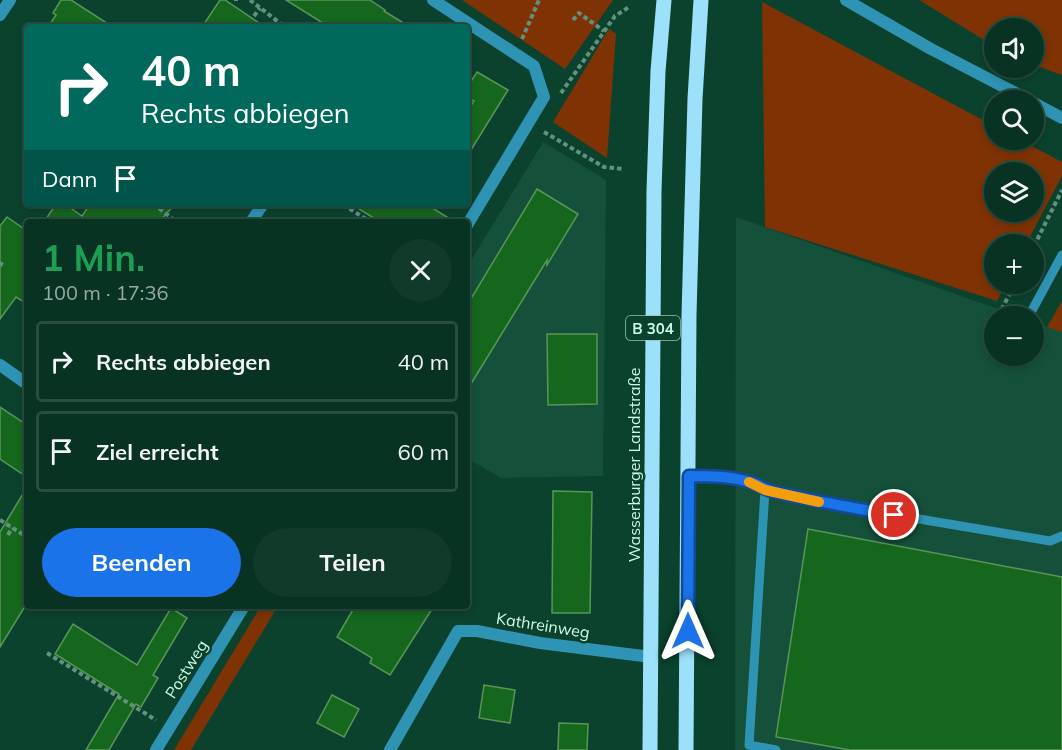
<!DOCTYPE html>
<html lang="de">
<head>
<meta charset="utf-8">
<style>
  :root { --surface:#083222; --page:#113a2a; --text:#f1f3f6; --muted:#98aaa5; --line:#294d40; --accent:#1a73e8 }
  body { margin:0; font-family:Mulish,sans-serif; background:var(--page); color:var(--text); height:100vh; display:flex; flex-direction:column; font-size:22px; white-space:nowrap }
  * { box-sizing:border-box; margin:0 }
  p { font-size:20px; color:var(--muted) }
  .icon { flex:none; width:33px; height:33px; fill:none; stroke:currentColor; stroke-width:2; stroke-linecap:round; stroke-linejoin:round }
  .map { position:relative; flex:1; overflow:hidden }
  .drawer { position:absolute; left:24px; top:219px; width:446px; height:390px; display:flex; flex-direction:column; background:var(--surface); border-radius:6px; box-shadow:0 3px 9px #0003,0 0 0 2px var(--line) }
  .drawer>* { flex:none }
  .hud { position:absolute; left:24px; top:24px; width:446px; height:183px; border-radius:6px; box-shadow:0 3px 9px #0003,0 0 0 2px var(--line); background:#00695c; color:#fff; overflow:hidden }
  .tools { position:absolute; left:984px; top:18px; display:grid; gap:12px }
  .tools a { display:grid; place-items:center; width:60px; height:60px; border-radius:50%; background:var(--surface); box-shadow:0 3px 9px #0003,0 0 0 2px var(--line); font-size:30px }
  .pin { position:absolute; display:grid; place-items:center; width:51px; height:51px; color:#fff; margin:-26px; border:3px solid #fff; border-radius:50%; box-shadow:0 2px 6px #0007 }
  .me { position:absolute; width:66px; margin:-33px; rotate:0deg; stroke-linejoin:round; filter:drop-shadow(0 0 4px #0008) }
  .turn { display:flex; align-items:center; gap:21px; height:126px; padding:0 18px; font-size:27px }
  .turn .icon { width:78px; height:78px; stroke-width:2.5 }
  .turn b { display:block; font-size:42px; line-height:51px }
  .then { display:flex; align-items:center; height:57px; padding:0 18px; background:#0003; gap:12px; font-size:22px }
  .round { display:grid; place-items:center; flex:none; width:63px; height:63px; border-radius:32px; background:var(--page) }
  .summary { display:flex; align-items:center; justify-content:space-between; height:102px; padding:0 18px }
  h1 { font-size:36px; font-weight:700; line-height:45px; color:#1e9e55 }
  .cta { display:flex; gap:12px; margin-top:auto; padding:12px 18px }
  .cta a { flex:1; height:69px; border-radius:36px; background:var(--accent); color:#fff; font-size:24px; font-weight:700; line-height:69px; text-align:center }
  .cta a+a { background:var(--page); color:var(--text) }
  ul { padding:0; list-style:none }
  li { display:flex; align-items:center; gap:18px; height:81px; margin:0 12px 9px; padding:0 6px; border:3px solid var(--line); border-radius:6px }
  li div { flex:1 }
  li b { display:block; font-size:22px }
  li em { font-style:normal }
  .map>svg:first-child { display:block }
</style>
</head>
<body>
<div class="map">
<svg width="1062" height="750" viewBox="0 0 1062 750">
  <rect width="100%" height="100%" fill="#0b422e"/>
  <g fill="#15503a">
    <polygon points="543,142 606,180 603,476 501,478 467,458 466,269"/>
    <polygon points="736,217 1018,316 994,316 994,356 1034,356 1034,322 1062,332 1062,750 735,750"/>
  </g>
  <g fill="#7f3204" fill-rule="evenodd">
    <polygon points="462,0 613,0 565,69"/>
    <polygon points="919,0 1062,0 1062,75 1034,65 1034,28 994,28 994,46"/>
    <path d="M762,2l232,124v14h26l42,22v14l-36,68h-32v40h12l-9,17 -232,-74zM994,172h40v40h-40z"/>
    <polygon points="609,29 616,34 607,158 553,122"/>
    <polygon points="1062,301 1062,332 1047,327"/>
    <polygon points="261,606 278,606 191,750 174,750"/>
  </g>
  <g fill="#15671d" stroke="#599559" stroke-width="1.5">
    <polygon points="61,0 71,0 113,27 48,27 56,15 53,13"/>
    <polygon points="220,0 225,0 265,27 202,27"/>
    <polygon points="286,0 370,0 385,10 384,11 410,27 329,27"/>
    <polygon points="477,72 508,90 466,158 466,113 474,101 466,97 466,89"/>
    <polygon points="537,189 578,214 547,265 547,260 466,392 466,307"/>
    <polygon points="56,204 65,204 82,216 90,204 175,204 159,222 44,222"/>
    <polygon points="351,204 426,204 455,222 380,222"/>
    <polygon points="7,217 27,231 27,304 16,297 0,319 0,226"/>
    <polygon points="547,334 597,334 597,404 548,405"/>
    <polygon points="0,407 27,425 27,477 0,459"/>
    <polygon points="27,487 27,603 0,647 0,532"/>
    <polygon points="553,491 592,492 590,613 552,613"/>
    <polygon points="808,529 1062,577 1062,750 850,750 776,737"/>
    <polygon points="355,606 434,606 390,675 370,663 372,658 337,637"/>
    <polygon points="171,608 187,618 153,675 158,678 141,707 136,704 109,750 86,750 119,694 55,654 73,624 137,665"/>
    <polygon points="484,685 515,690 510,723 479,718"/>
    <polygon points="332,695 359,709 344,737 317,723"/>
    <polygon points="559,723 588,724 587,750 558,750"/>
  </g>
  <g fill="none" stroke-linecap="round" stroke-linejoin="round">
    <g stroke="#60927d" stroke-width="4" stroke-dasharray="4.5 3" stroke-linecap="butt">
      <polyline points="250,0 285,27"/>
      <polyline points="236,1 236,0"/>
      <polyline points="254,16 260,8"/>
      <polyline points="573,20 579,13 604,31"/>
      <polyline points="522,39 539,0"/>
      <polyline points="561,93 615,16 629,7"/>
      <polyline points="544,132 604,167 623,169"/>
      <polyline points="153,204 177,222"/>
      <polyline points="346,204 345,206 371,222"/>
      <polyline points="1034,246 1062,190"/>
      <polyline points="0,266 2,262"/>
      <polyline points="998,316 1015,284"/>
      <polyline points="985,342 994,324"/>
      <polyline points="0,520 27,537"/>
      <polyline points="8,535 12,528"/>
      <polyline points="47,653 156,720"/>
    </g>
    <g stroke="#2f93b3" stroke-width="9">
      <polyline points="1029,316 1062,255"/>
      <polyline points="689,476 721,476 734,479 751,482 765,490 830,504 1050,541 1062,536"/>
      <polyline points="765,490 749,745 776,750"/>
    </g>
    <g stroke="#2f93b3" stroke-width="12">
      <polyline points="433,0 534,66 544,97 466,227"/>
      <polyline points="251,222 263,204"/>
      <polyline points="0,365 27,384"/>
      <polyline points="156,750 244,606"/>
      <polyline points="390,750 458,631 477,631 540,643 651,657"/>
    </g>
    <g stroke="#2f93b3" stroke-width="12">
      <polyline points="846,0 931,49 1029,100"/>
      <polyline points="0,15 10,0"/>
      <polyline points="1034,103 1062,118"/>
    </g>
    <g stroke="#9ce0fa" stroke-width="15">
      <polyline points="650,750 654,191 658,71 664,0"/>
      <polyline points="686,750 689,315 695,99 701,0"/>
    </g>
  </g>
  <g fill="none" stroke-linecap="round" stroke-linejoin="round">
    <defs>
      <path id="route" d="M688,631l1,-155c20,0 40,0 60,6 9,2 16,8 26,10 39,9 79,16 119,23"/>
    </defs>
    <use href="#route" stroke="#114b97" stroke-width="15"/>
    <use href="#route" stroke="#1a73e8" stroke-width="10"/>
    <polyline stroke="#f59e0b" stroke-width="10" points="749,482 765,490 819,502"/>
  </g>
  <g text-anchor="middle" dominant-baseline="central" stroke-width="5" stroke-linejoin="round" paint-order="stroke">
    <rect fill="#0b422e" stroke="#94c4ae" stroke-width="1.5" x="626" y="316" width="54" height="24" rx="4.5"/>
    <g font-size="15" font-weight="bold" fill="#cefbe5">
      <text x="653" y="328">B 304</text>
    </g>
    <g font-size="16" fill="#cefbe5" stroke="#0b422e">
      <text transform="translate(634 465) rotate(-90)">Wasserburger Landstraße</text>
      <text transform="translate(543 625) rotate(9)">Kathreinweg</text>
      <text transform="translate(186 669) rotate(-58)">Postweg</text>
    </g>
  </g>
</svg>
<div class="tools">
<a><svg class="icon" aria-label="sound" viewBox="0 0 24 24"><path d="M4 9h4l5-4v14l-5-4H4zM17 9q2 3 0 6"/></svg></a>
<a><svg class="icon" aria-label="search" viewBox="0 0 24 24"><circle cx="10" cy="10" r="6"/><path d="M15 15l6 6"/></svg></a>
<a><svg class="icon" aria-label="layers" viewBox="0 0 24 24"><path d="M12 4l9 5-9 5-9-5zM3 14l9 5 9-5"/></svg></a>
<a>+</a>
<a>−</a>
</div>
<div class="pin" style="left:894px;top:515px;background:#d93025"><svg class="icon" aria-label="arrive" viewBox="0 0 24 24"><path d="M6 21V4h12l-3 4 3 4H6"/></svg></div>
<svg class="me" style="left:688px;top:631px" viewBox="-20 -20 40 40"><path d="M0-17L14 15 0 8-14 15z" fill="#1a73e8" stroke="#fff" stroke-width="4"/></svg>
<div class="hud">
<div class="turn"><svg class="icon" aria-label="right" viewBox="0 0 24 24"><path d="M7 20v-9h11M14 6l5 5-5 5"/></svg><div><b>40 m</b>Rechts abbiegen</div></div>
<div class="then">Dann<svg class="icon" aria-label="arrive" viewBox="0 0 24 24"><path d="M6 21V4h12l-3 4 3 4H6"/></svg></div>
</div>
<section class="drawer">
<div class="summary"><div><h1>1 Min.</h1><p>100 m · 17:36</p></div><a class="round"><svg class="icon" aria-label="close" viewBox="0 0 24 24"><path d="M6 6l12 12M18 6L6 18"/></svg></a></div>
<ul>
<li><svg class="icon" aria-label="right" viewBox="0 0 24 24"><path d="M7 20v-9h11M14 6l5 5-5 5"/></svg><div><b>Rechts abbiegen</b></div><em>40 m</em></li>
<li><svg class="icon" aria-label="arrive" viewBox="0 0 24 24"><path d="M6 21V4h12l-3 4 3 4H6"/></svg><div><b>Ziel erreicht</b></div><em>60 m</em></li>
</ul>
<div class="cta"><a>Beenden</a><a>Teilen</a></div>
</section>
</div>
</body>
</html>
